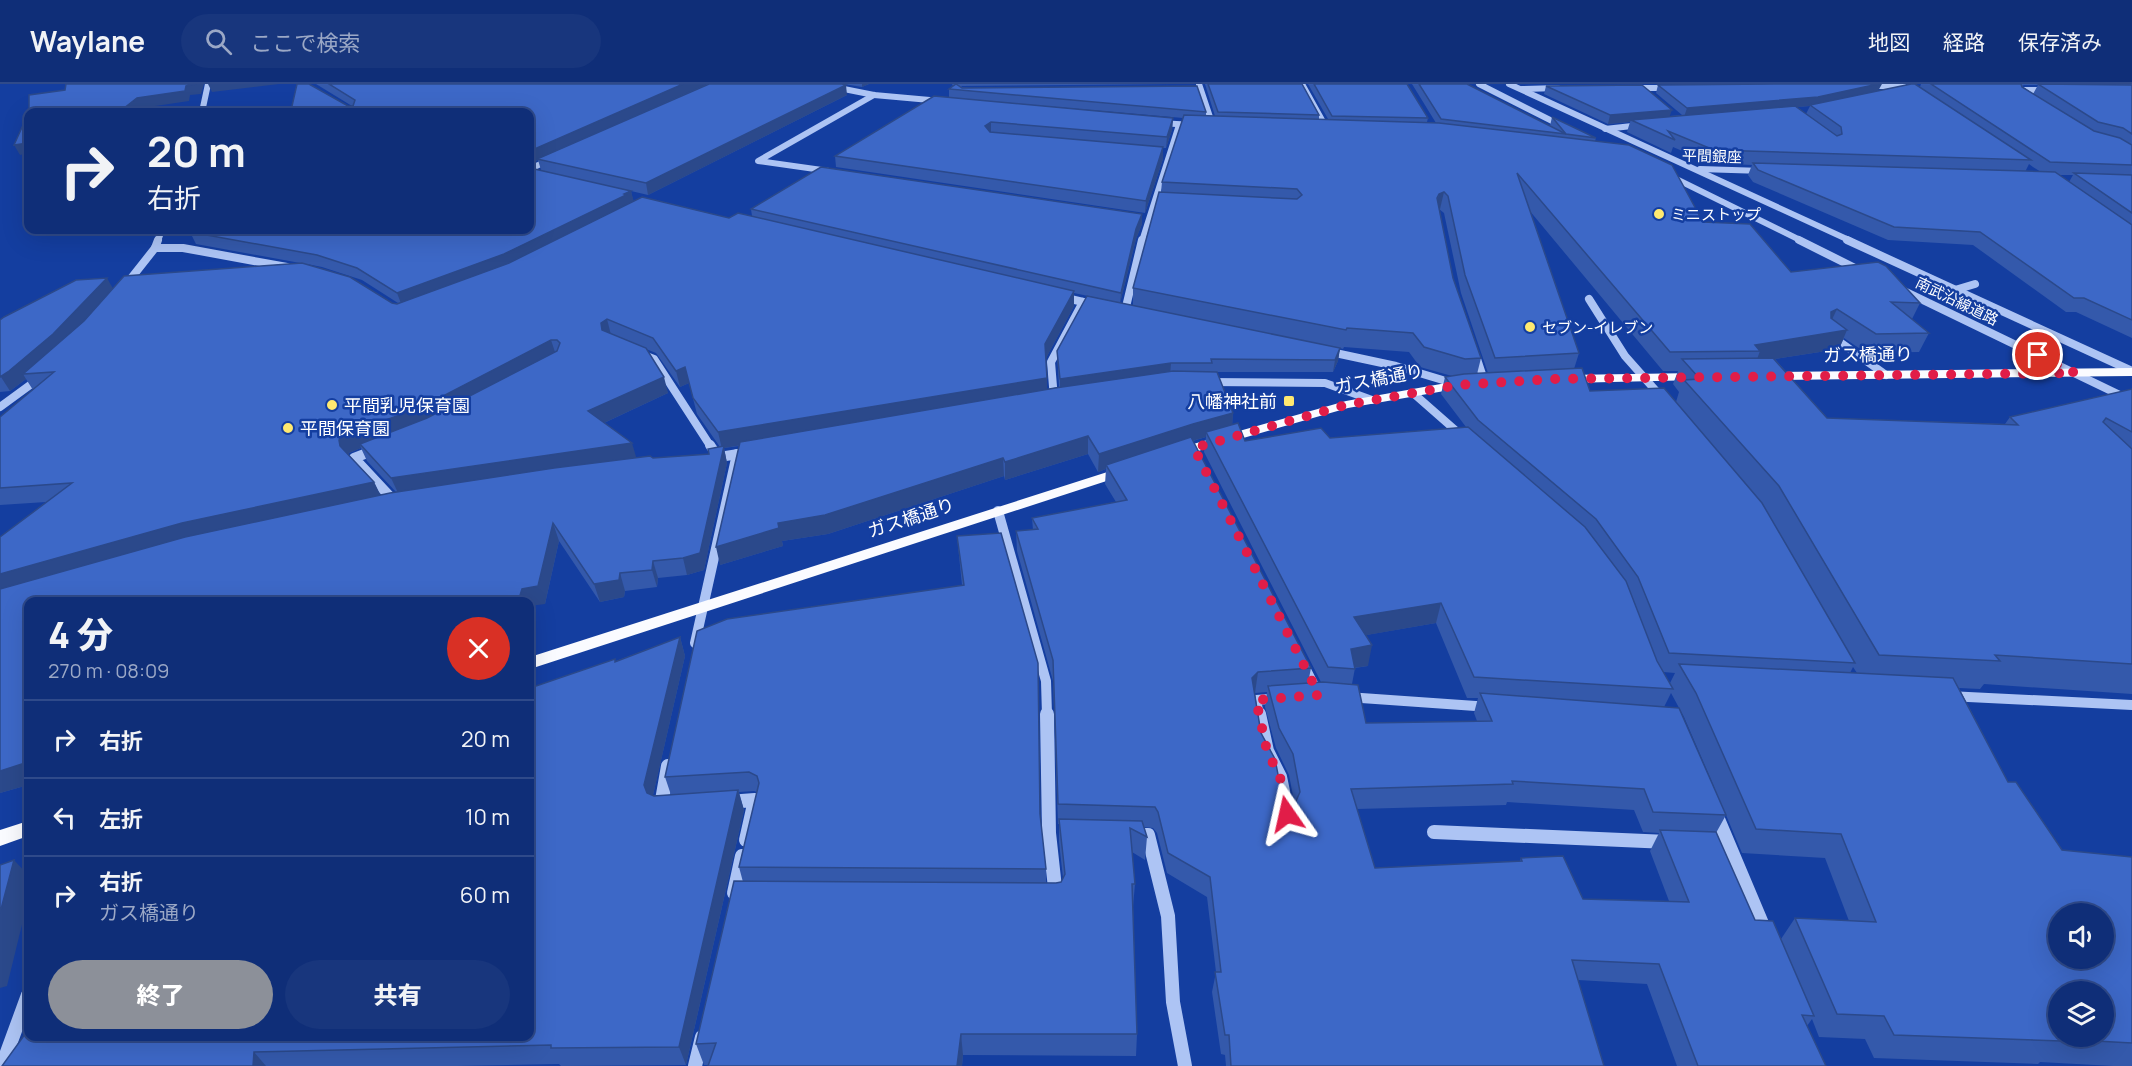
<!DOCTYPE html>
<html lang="ja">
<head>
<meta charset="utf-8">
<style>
  :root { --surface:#0f2e78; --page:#18367d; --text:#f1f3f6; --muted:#9ba8c6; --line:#2f4a8a; --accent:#8c9099 }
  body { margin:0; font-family:Manrope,"Noto Sans JP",sans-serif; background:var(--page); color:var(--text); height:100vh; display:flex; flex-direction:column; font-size:22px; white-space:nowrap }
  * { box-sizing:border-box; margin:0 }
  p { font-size:20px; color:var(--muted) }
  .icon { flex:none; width:33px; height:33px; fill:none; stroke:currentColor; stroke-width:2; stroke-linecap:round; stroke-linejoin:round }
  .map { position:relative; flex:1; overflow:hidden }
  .side { position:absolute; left:24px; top:513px; width:510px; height:444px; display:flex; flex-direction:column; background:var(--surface); border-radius:12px; box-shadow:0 6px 24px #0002,0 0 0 2px var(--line) }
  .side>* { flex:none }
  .guide { position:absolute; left:24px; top:24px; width:510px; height:126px; border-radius:12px; box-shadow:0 6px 24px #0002,0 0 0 2px var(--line); background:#0f2e78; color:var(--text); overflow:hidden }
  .buttons { position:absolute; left:2048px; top:819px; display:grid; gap:12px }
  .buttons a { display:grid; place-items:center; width:66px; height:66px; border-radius:50%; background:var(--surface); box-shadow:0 6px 24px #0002,0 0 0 2px var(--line); font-size:30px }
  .pin { position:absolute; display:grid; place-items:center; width:51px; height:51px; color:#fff; margin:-26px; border:3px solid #fff; border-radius:50%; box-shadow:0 2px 6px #0007 }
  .me { position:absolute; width:66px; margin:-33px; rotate:349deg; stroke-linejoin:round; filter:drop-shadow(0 0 4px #0008) }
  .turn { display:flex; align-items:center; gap:21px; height:126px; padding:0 24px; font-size:27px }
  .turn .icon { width:78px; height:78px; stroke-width:2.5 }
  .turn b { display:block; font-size:42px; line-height:51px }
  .round { display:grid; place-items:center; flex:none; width:63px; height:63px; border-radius:32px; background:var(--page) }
  .summary { display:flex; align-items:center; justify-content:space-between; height:102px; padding:0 24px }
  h1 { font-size:36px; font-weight:800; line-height:45px }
  .button { display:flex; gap:12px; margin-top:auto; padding:12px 24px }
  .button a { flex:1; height:69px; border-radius:36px; background:var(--accent); color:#fff; font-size:24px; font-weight:800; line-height:69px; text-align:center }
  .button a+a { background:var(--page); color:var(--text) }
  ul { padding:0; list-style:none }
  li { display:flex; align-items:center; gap:18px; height:78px; padding:0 24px; border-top:2px solid var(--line) }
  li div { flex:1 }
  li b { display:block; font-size:22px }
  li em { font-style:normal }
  header { display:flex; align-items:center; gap:36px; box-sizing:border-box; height:84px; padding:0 30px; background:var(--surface); border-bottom:2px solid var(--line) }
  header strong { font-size:28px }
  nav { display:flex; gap:33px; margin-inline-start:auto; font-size:21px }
  .search { width:420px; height:54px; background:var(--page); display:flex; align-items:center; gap:15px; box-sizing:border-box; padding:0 21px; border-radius:33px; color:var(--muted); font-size:22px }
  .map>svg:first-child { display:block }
</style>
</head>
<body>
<header>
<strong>Waylane</strong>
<div class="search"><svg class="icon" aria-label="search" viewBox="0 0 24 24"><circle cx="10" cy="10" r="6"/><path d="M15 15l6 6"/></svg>ここで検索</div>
<nav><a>地図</a><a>経路</a><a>保存済み</a></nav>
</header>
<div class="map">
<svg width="2132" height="982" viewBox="0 0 2132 982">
  <rect width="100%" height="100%" fill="#143ea0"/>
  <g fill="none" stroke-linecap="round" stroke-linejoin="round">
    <g stroke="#adc4f4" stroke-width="6">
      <polyline points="819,0 874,11 941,17"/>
      <polyline points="1199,0 1213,42"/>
      <polyline points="1302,0 1327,45"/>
      <polyline points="1479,0 1564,43"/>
      <polyline points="1509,0 1851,157"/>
      <polyline points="1867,2 1903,2"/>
      <polyline points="1633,4 1672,4"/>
      <polyline points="1522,5 1558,4"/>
      <polyline points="2022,11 2019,9 2024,6 2050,6"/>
      <polyline points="202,28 208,0"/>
      <polyline points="1159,39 1194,41"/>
      <polyline points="1605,45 1641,41"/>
      <polyline points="530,85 551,75"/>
      <polyline points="1700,85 1763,87"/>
      <polyline points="829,87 758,77 874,11"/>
      <polyline points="1668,91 1802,157"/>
      <polyline points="158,157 162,146"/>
      <polyline points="1142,157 1179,41"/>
    </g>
    <g stroke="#adc4f4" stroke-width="8">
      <polyline points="1799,156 1861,187"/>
      <polyline points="1847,156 2132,287"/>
      <polyline points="155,164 183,164 287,183"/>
      <polyline points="125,202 155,164 158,156"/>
      <polyline points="1900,205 2132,317"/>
      <polyline points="1955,206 1975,200"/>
      <polyline points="1062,213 1096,221"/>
      <polyline points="1589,215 1625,272 1664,316"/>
      <polyline points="1125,227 1142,156"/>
      <polyline points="1830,251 1886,291"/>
      <polyline points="1326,267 1396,282 1456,300"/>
      <polyline points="1475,269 1485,299"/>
      <polyline points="641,270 654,275 711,363"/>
      <polyline points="1208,298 1325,299 1372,316"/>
      <polyline points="1413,309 1462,352"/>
      <polyline points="1054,315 1051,278 1083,218"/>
      <polyline points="0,323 41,293"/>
    </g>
    <g stroke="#adc4f4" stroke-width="10">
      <polyline points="710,361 718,373"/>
      <polyline points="375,366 354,374 396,419"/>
      <polyline points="713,374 751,368"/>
      <polyline points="998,427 1046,597 1047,631"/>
      <polyline points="695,559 737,370"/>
      <polyline points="1303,580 1319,611"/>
      <polyline points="1948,612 2132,621"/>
      <polyline points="1347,613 1490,623"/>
      <polyline points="1259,631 1256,616 1281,614"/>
    </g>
    <g stroke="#adc4f4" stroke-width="14">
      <polyline points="1047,630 1049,749 1056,813"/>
      <polyline points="1259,630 1267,667 1280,693 1287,727"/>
      <polyline points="728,718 755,716 746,756"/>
      <polyline points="661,722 668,682"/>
      <polyline points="1715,728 1766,849"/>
      <polyline points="1434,748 1668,758"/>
      <polyline points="1134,751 1148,751 1168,832 1173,918 1185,982"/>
      <polyline points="734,809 742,772"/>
      <polyline points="2,982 28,911"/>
      <polyline points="695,982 702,953"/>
    </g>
    <g fill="#fafbff" fill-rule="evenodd">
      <polygon points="2132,284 2132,292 1771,296 1765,292 1771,288"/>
      <polygon points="1696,289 1702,293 1700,296 1567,299 1561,295 1567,291"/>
      <polygon points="1463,296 1467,297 1467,303 1348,324 1177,373 1170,369 1172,366 1346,317"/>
      <polygon points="1123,383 1128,384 1130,387 1128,390 530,585 530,573"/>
      <polygon points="28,737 28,752 0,762 0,746"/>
    </g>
  </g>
  <g fill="#3459ab" fill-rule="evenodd">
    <path d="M316,0h392l139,11 -199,100 -17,-4 2,10 96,17 23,-2 -1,-7 391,5v10l-6,15 -16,64 13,3v-18l28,-96 1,-10 21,-64 -206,-18 196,18 -1,12 -6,18h-3v11l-18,54 -309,-46 -1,-11 114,-59v-8l4,-3 -1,-2h219l-209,2 -1,1 245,25v4h9l-10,-32h97l17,31v4h9l-20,-35h99l21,34 -1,4 9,1 -24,-39h55l83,42 2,-9 44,21 -1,3 108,81 88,50 129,31 -8,16 17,14 -10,19 -53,1 -22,-15 -5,11 -64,10 52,59 178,6 5,-7 122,-28v305l-148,-10 -4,5 -21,-1 49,94 54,68 70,7v209h-19l-73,-4 -2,2 -164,-6 -9,-19 -46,-2 -7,-18 -5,7 19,40h-149l-30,-82 -69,-4 26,86h-378l-1,-11 -4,-1 -9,-62 4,-20 -9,-75 -40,-24 -10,-40 -4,-5 -9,-1 3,10 -2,23 -13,-8 3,32 -2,23 4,127 -1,22 -173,-1 -1,11h-254l1,-1h-5l-8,-21 47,-162 -4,-15 18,-75 -3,-1 -15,1 5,18 -58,255 -125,1 -2,-2 -101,2h-456l528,-30 86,-375 64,-24 5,19 -32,139h18l-6,-18 297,-192 -5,-49 83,281 6,52v14h10l5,-1 2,-4 -4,-36v-18h-1l-5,-143 -36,-130 -1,-20 17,-1 -1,-12 84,-16 -11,-18 1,-15 -8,3 -10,-18 -83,26 -1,-4 -176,58 -46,7 1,5 -63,19 19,-119 -15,2 3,15 -23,107 -17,5 -29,3 -1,9 -32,4 -1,6 -24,5 -41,-61 -14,63 -517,-2v183l-28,8v-256l46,-35 -46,3v-88l33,-27 -7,-11 -16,12 -10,1v-72l113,-32 187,-25 -104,-19 -6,-12 351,-62 -3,-10 -8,3v-51h-235l-3,-6h60zM1439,125l5,4 17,80 27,80 -11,1 4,-16 -28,-80zM1529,126l134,161h15l-5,13 6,8 -3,10 -86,-11 -16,-22 5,-16zM307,180l15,3 40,13 36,23h-6zM1074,209l42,9 -59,49 2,36 -12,2 -1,-31 28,-52zM1344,263l65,5 11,15 32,9 -7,1 -4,17 25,33 -136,11 -85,3 -13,-16 1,-12 -16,-41h116l5,-11 2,-13 3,1zM646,265l10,4 24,34 9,-4 8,31 23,33 -11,7 -56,4h-17l-32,-35 64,-30zM1206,353l-2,15 117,230 -13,1 3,-15 -118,-227zM361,364l6,13 29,31 -16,3 -6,-13 -26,-28 1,-1zM1436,539l31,75h11l-4,15 3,8 -111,2 -14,-39 3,-16 13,-2 -2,-31zM1853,583l4,6h-7zM1663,588l12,1 -5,10zM1267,608l-2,15 11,41 13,27 5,26 -7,1 -5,-7 -21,-62 -6,-40zM1671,609l13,24 31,72 -51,-82zM1507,718l127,8 9,22 16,1 -9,18 19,50 -86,-2 -62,-41 -1,3 -145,7 -18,-59 149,-4zM1726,731l16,38 83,5 24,63 -54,-3 -14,21 -26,-19 -39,-87z"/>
    <polygon points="844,0 869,0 862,3"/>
    <path d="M1921,0h211v254l-56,-26h-10l-93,-67 -85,-5 -135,-58 -5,-7 4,-10 -42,-2 -37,-16 -2,6 -44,-21 3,-10 -22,2 -64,-30 2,-8 124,30 12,-1 -26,-22 2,-8 221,6 41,-4zM2024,1h14l-5,9 -11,-8zM1810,22l-4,8 -9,-7zM2029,80l4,3 8,5h-16zM2058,91h15l-4,7z"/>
  </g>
  <g fill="#2b498b">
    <polygon points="196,0 204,0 201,10 190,11 189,17 142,24 136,28 119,28 137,14"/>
    <polygon points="208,0 279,0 212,8"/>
    <polygon points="683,0 708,0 537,75 538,76 530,79 530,67"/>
    <polygon points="862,0 869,0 862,3"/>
    <polygon points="1878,0 1882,0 1878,7 1810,21 1810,22 1684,33 1687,24"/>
    <polygon points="846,1 847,11 648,111 646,99"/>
    <polygon points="1672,26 1669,34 1631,36 1630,38 1608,40 1610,31"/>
    <polygon points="1173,34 1172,46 1166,64 1167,53"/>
    <polygon points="991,38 991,49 986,53 985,42"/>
    <polygon points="28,59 28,69 20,71 14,61"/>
    <polygon points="1163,63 1163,75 1145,129 1146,117"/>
    <polygon points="631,107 634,118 508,182 402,222 397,209"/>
    <polygon points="1444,108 1440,125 1435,126 1439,110"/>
    <polygon points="1142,130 1142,140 1136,155 1120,219 1121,209 1136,145"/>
    <polygon points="107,194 115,208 62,265 23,290 26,295 10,307 1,293"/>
    <polygon points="1074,207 1074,222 1045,276 1045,260"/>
    <polygon points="1837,225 1828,244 1831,228"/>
    <polygon points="607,235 611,251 602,246 601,239"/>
    <polygon points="1847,246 1839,265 1756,278 1760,267 1755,261"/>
    <polygon points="551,256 556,271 428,339 360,360 361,364 349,369 347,373 340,362 339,356 341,352"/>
    <polygon points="1340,264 1338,277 1333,288 1335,276"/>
    <polygon points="1171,279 1170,292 1060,308 1060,295"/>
    <polygon points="685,283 689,299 680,303 676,287"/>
    <polygon points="664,293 668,309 593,344 588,327"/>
    <polygon points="1047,294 1047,310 724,364 727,379 704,486 687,491 683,474 722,365 718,348"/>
    <polygon points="1233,329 1232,347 1206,348 1206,353 1106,381 1106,385 1098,388 1099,370 1193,340"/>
    <polygon points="1088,352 1088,370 1005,396 1005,378"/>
    <polygon points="632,359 637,376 399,411 391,394"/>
    <polygon points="1003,374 1004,392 828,450 782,457 783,462 720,481 716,463 778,439"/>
    <polygon points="374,398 382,414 0,511 0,490 182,439"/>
    <polygon points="553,439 559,457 545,520 530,522 530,518 518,518 522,505"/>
    <polygon points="653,477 658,494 657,503 652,486"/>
    <polygon points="620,489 625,507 624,513 600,518 594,500"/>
    <polygon points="1441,519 1436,539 1350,554 1354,533"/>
    <polygon points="680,553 685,572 651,720 654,728 644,701"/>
    <polygon points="1372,561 1368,582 1352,584 1351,565"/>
    <polygon points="1258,588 1255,609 1249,614 1252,594"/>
    <polygon points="28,678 28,701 0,709 0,687"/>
    <polygon points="738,706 744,726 686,981 679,963"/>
    <polygon points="14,776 28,791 28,816 7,902 0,904 0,829"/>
    <polygon points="961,950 963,971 962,982 957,982"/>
    <polygon points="254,968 266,982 253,982"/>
  </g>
  <g fill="#3d68c7" stroke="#2b498b" stroke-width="1.5" fill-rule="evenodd">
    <polygon points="66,0 196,0 186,2 185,7 137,14 119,28 29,28 29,11 65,6"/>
    <polygon points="297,0 309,0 348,22 353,22 355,16 329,0 683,0 530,67 530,28 300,28 292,22"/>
    <polygon points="709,0 842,0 846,1 646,99 537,75"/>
    <polygon points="956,0 962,4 1197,2 1206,28 949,5"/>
    <polygon points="1208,0 1302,0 1319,31 1218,28"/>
    <polygon points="1314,0 1407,0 1428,34 1332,32"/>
    <polygon points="1419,0 1467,0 1566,50 1441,35"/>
    <polygon points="1773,0 1878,0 1818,13 1687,24 1658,1"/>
    <polygon points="1911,0 1915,0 2031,76 1714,66 1668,47 1675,56 1631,36 1795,22 1837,52 1842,50 1841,43 1810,21"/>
    <polygon points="1931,0 2021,0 2022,3 2094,47 2120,54 2132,61 2132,81 2050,78"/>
    <polygon points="2038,0 2132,1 2132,50 2123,44 2098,38"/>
    <polygon points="1642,1 1672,26 1610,31 1546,2"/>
    <polygon points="934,12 1173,34 1167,53 991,38 985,42 990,48 1163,63 1146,117 835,72"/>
    <polygon points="28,30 28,59 14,61"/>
    <polygon points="1184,31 1439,39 1629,61 1672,81 1703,138 1750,140 1791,188 1878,178 1886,182 1920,219 1891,218 1929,249 1876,250 1837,225 1831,228 1831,234 1847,246 1755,261 1760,267 1670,268 1517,89 1579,269 1495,274 1465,191 1448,112 1444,108 1439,110 1437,114 1453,194 1481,274 1465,275 1424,263 1413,249 1347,244 1346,246 1133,204 1159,108 1297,115 1302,111 1297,105 1162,98"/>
    <polygon points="1552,33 1596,54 1566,50"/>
    <polygon points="1753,79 2055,88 2132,141 2132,236 2084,214 2074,214 1980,148 1894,143 1758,86"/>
    <polygon points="821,83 1142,130 1136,145 1121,209 751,125"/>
    <polygon points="530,84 631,107 624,110 626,111 504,170 397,209 357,184 317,171 190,148 195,146 530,146"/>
    <polygon points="2074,89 2132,91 2132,129"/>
    <polygon points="642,113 729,134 738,129 1074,207 1045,260 1047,294 718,348 693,314 685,283 676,287 653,254 607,235 601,239 602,246 646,264 664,293 588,327 632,359 391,394 360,360 427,334 557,267 560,259 557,256 551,256 422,323 341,352 339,356 340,362 374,398 182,439 0,490 0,453 72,399 0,404 0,333 54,288 23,290 84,237 124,192 302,179 350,193 392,219 397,220 509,179"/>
    <polygon points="107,194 53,250 9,287 0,293 0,236 4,233 76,196"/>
    <polygon points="1087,212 1340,264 1335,276 1211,275 1212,279 1171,279 1060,295 1057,267"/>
    <polygon points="1773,274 1827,334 2018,341 2010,333 2132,305 2132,348 2106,334 2103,338 2132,365 2132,580 1995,571 2000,577 1879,571 1779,402 1684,296 1700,295 1682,275"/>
    <polygon points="1582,284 1590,307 1664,304 1762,419 1855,579 1669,569 1638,493 1596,435 1478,336 1445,293 1464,290"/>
    <polygon points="1173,287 1217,288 1233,329 1193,340 1099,370 1088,352 1005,378 1003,374 825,431 778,439 779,444 716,463 740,358 1055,304"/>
    <polygon points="1238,339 1245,357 1321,344 1330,354 1468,343 1585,443 1626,497 1657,577 1673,605 1474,593 1441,519 1354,533 1372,561 1351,565 1355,585 1328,583 1206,348"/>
    <polygon points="1191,353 1311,584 1258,588 1252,594 1261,649 1275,675 1282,711 1287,718 1296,717 1300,708 1293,670 1279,644 1268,602 1323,598 1358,601 1366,639 1492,637 1480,609 1679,624 1726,731 1653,728 1644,705 1512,697 1513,700 1351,705 1375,784 1522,777 1521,774 1563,772 1583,815 1689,818 1660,746 1716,748 1755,836 1773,837 1814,932 1802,931 1826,982 1698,982 1659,880 1572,876 1604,982 1231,982 1229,951 1225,951 1215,888 1221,888 1210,793 1168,769 1158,728 1155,723 1058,720 1053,576 1016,447 1038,445 1032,434 1127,416 1106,381"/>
    <polygon points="724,362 700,469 683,474 653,477 652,486 620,489 619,496 594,500 553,439 538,502 522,505 518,518 28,518 28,678 0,687 0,505 185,453 390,409 554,384 650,372 653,374 709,370 708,365"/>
    <polygon points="1001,449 1038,579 1040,730 1046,785 739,783 759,699 757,692 749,688 665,693 697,547 727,535 964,501 957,452"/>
    <polygon points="680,553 644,701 647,709 654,712 738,706 679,963 551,964 551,961 254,968 253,982 2,982 28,946 28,952 530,952 530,607 534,606 533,603 615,575 615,578"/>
    <path d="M1679,580l274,14 55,104h8l46,68 70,7v186l-72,-4 1,2 -167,-6 -10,-19 -47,-2 -42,-96 81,4 -35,-88 -85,-5 -60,-136zM2058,830h45v44h-45zM2058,908h45v44h-45z"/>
    <polygon points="1059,735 1142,737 1147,753 1130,744 1135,800 1132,800 1137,950 961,950 957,982 708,982 716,959 696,960 734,797 1056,799 1061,798 1065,790"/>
    <polygon points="14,776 0,829 0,781"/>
  </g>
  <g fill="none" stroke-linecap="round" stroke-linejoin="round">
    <polyline stroke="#e11d48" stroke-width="10" stroke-dasharray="0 18" points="1287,730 1280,693 1267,667 1256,616 1319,611 1194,364 1346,321 1459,301 1555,295 2075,289 2038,271"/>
  </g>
  <g fill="#ffe970" stroke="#143ea0" stroke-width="2">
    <circle cx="1659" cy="130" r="6"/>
    <circle cx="1530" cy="243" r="6"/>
    <rect x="1283" y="311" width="12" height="12" rx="3"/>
    <circle cx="332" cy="321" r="6"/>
    <circle cx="288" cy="344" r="6"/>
  </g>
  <g text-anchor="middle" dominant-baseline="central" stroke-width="5" stroke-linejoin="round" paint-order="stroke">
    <g font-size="15" fill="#fff" stroke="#143ea0">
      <text transform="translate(1712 72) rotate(2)">平間銀座</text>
      <text transform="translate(1957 217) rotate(26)">南武沿線道路</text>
    </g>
    <g font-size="15" fill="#fff" stroke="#143ea0" text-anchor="start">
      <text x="1671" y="130">ミニストップ</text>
      <text x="1542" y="243">セブン-イレブン</text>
    </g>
    <g font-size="18" fill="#fff" stroke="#143ea0">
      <text transform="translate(1868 270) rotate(-1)">ガス橋通り</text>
      <text transform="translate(1379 294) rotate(-11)">ガス橋通り</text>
      <text transform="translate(911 433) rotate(-18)">ガス橋通り</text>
    </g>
    <g font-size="18" fill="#fff" stroke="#143ea0" text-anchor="start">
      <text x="1277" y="317" text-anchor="end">八幡神社前</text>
      <text x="344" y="321">平間乳児保育園</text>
      <text x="300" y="344">平間保育園</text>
    </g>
  </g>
</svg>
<div class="buttons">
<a><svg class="icon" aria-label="sound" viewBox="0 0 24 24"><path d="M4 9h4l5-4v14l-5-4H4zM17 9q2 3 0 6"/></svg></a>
<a><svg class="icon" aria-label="layers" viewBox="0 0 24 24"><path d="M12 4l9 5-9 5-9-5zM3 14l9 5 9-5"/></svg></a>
</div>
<div class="pin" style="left:2038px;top:271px;background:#d93025"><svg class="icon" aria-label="arrive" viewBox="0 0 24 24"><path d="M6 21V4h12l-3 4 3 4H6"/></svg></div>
<svg class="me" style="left:1287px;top:730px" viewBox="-20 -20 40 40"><path d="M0-17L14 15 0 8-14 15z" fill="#e11d48" stroke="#fff" stroke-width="4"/></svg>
<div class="guide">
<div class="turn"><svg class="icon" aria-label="right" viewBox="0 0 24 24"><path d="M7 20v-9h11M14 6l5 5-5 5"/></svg><div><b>20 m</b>右折</div></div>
</div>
<section class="side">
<div class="summary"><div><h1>4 分</h1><p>270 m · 08:09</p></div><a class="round" style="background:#d93025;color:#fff"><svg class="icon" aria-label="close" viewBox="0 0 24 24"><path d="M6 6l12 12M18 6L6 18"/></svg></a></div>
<ul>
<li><svg class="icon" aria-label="right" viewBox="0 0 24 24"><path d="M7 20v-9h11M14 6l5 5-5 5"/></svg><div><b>右折</b></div><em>20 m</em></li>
<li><svg class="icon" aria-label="left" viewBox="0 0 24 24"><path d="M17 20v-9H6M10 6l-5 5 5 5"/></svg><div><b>左折</b></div><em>10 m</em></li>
<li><svg class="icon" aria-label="right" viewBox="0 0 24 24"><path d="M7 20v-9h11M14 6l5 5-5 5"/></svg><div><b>右折</b><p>ガス橋通り</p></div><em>60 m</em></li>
</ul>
<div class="button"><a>終了</a><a>共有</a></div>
</section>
</div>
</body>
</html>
